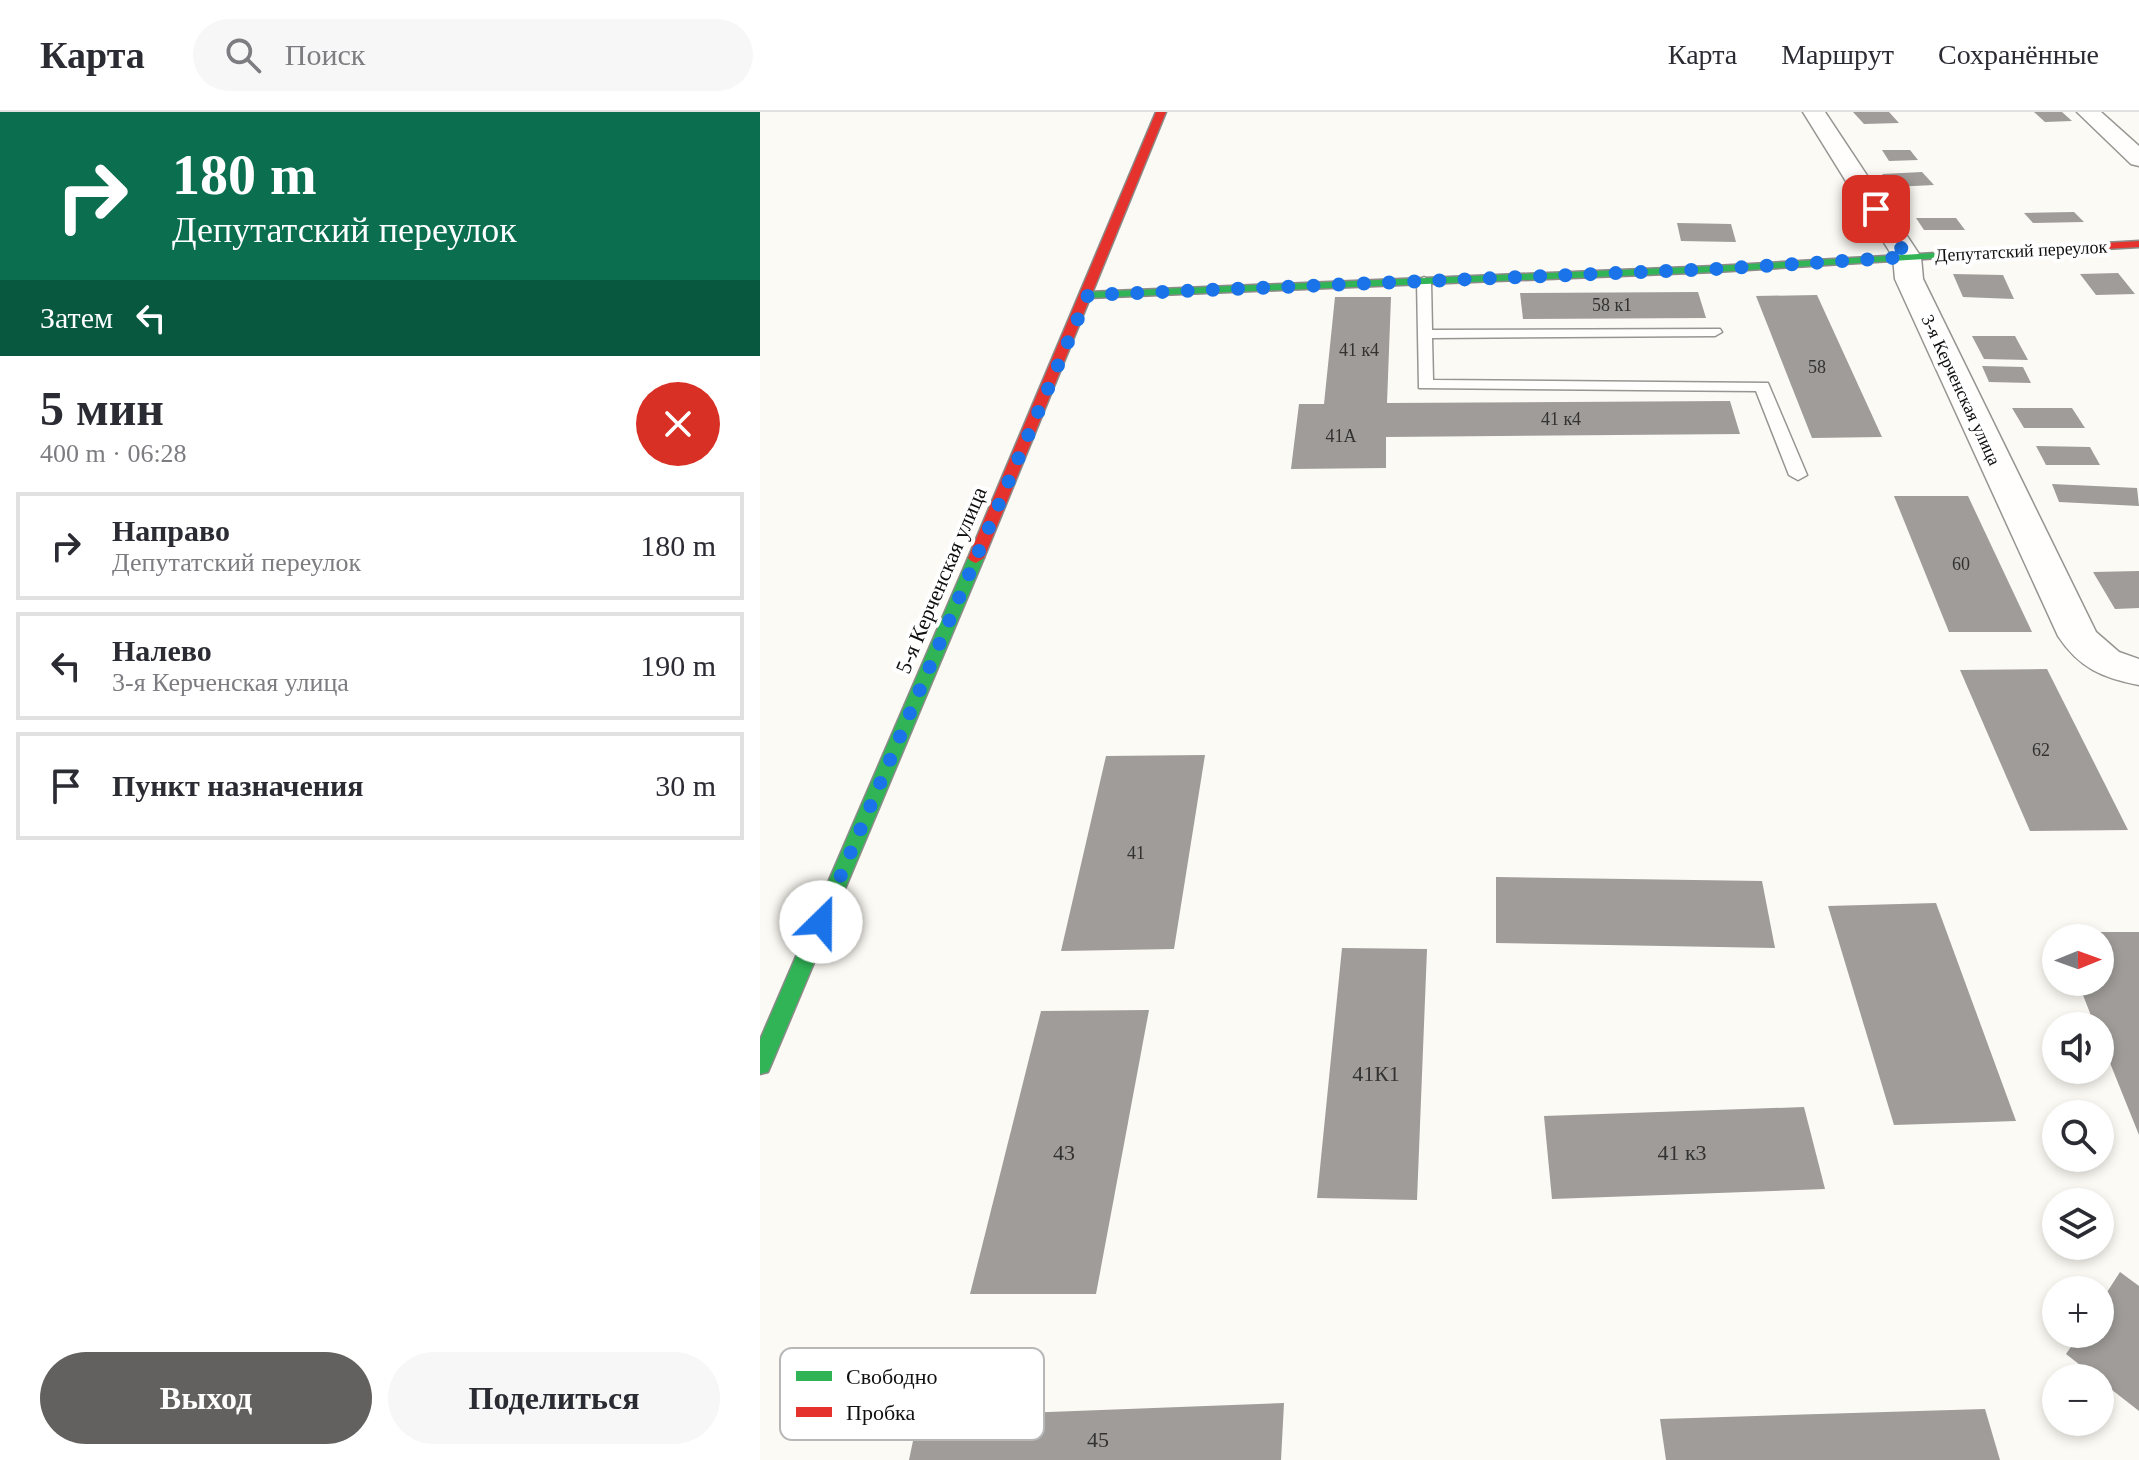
<!DOCTYPE html>
<html lang="ru">
<head>
<meta charset="utf-8">
<style>
  :root { --surface:#fff; --page:#f7f7f7; --text:#2b2b33; --muted:#7c7c81; --line:#e1e1e2; --accent:#62615f }
  body { margin:0; font-family:"Times New Roman",serif; background:var(--page); color:var(--text); height:100vh; display:flex; flex-direction:column; font-size:30px; white-space:nowrap }
  * { box-sizing:border-box; margin:0 }
  p { font-size:26px; color:var(--muted) }
  .icon { flex:none; width:44px; height:44px; fill:none; stroke:currentColor; stroke-width:2; stroke-linecap:round; stroke-linejoin:round }
  .map { position:relative; flex:1; overflow:hidden }
  .details { display:flex; flex-direction:column; background:var(--surface); width:760px }
  .details>* { flex:none }
  .hud { background:#0b6e4f; color:#fff; overflow:hidden }
  .needle { width:52px; rotate:89deg }
  .fabs { position:absolute; left:1282px; top:812px; display:grid; gap:16px }
  .fabs a { display:grid; place-items:center; width:72px; height:72px; border-radius:50%; background:var(--surface); box-shadow:0 4px 12px #0003; font-size:40px }
  .pin { position:absolute; display:grid; place-items:center; width:68px; height:68px; color:#fff; margin:-34px; border-radius:16px; box-shadow:0 4px 12px #0006 }
  .me { position:absolute; width:88px; margin:-44px; rotate:23deg; stroke-linejoin:round; filter:drop-shadow(0 0 6px #0008) }
  .turn { display:flex; align-items:center; gap:28px; height:168px; padding:0 40px; font-size:36px }
  .turn .icon { width:104px; height:104px; stroke-width:2.5 }
  .turn b { display:block; font-size:56px; line-height:68px }
  .then { display:flex; align-items:center; height:76px; padding:0 40px; background:#0003; gap:16px; font-size:30px }
  .round { display:grid; place-items:center; flex:none; width:84px; height:84px; border-radius:42px; background:var(--page) }
  .headline { display:flex; align-items:center; justify-content:space-between; height:136px; padding:0 40px }
  h1 { font-size:48px; font-weight:600; line-height:60px }
  .action { display:flex; gap:16px; margin-top:auto; padding:16px 40px }
  .action a { flex:1; height:92px; border-radius:48px; background:var(--accent); color:#fff; font-size:32px; font-weight:600; line-height:92px; text-align:center }
  .action a+a { background:var(--page); color:var(--text) }
  ul { padding:0; list-style:none }
  li { display:flex; align-items:center; gap:24px; height:108px; margin:0 16px 12px; padding:0 24px; border:4px solid var(--line); border-radius:0px }
  li div { flex:1 }
  li b { display:block; font-size:30px }
  li em { font-style:normal }
  header { display:flex; align-items:center; gap:48px; box-sizing:border-box; height:112px; padding:0 40px; background:var(--surface); border-bottom:2px solid var(--line) }
  header strong { font-size:38px }
  nav { display:flex; gap:44px; margin-inline-start:auto; font-size:28px }
  .search { width:560px; height:72px; background:var(--page); display:flex; align-items:center; gap:20px; box-sizing:border-box; padding:0 28px; border-radius:44px; color:var(--muted); font-size:30px }
  main { display:flex; flex:1; min-height:0 }
  .map>svg:first-child { display:block }
</style>
</head>
<body>
<header>
<strong>Карта</strong>
<div class="search"><svg class="icon" aria-label="search" viewBox="0 0 24 24"><circle cx="10" cy="10" r="6"/><path d="M15 15l6 6"/></svg>Поиск</div>
<nav><a>Карта</a><a>Маршрут</a><a>Сохранённые</a></nav>
</header>
<main>
<section class="details">
<div class="hud">
<div class="turn"><svg class="icon" aria-label="right" viewBox="0 0 24 24"><path d="M7 20v-9h11M14 6l5 5-5 5"/></svg><div><b>180 m</b>Депутатский переулок</div></div>
<div class="then">Затем<svg class="icon" aria-label="left" viewBox="0 0 24 24"><path d="M17 20v-9H6M10 6l-5 5 5 5"/></svg></div>
</div>
<div class="headline"><div><h1>5 мин</h1><p>400 m · 06:28</p></div><a class="round" style="background:#d93025;color:#fff"><svg class="icon" aria-label="close" viewBox="0 0 24 24"><path d="M6 6l12 12M18 6L6 18"/></svg></a></div>
<ul>
<li><svg class="icon" aria-label="right" viewBox="0 0 24 24"><path d="M7 20v-9h11M14 6l5 5-5 5"/></svg><div><b>Направо</b><p>Депутатский переулок</p></div><em>180 m</em></li>
<li><svg class="icon" aria-label="left" viewBox="0 0 24 24"><path d="M17 20v-9H6M10 6l-5 5 5 5"/></svg><div><b>Налево</b><p>3-я Керченская улица</p></div><em>190 m</em></li>
<li><svg class="icon" aria-label="arrive" viewBox="0 0 24 24"><path d="M6 21V4h12l-3 4 3 4H6"/></svg><div><b>Пункт назначения</b></div><em>30 m</em></li>
</ul>
<div class="action"><a>Выход</a><a>Поделиться</a></div>
</section>
<div class="map">
<svg width="1379" height="1348" viewBox="0 0 1379 1348">
  <rect width="100%" height="100%" fill="#fcfaf4"/>
  <g fill="#9f9c99">
    <polygon points="1093,0 1129,0 1139,11 1104,12"/>
    <polygon points="1274,0 1302,0 1312,9 1285,10"/>
    <polygon points="1122,38 1150,38 1158,48 1129,49"/>
    <polygon points="1162,60 1174,73 1133,75 1122,62"/>
    <polygon points="1314,100 1324,110 1273,111 1264,101"/>
    <polygon points="1156,106 1196,106 1205,118 1164,118"/>
    <polygon points="917,111 971,112 976,130 921,129"/>
    <polygon points="1358,161 1375,182 1336,183 1320,162"/>
    <polygon points="1193,162 1243,163 1254,187 1203,185"/>
    <polygon points="938,180 946,206 763,207 760,181"/>
    <polygon points="1057,183 1122,325 1052,326 996,184"/>
    <polygon points="575,185 631,185 627,291 970,289 980,322 626,325 626,356 531,357 539,292 564,292"/>
    <polygon points="1212,224 1255,224 1268,248 1224,247"/>
    <polygon points="1222,254 1263,255 1271,271 1229,270"/>
    <polygon points="1252,296 1312,296 1325,316 1264,316"/>
    <polygon points="1276,334 1330,335 1340,353 1286,353"/>
    <polygon points="1292,372 1377,376 1379,394 1299,390"/>
    <polygon points="1134,384 1208,384 1272,520 1189,520"/>
    <polygon points="1379,459 1379,496 1355,497 1333,460"/>
    <polygon points="1287,557 1368,718 1270,719 1200,558"/>
    <polygon points="445,643 414,837 301,839 346,644"/>
    <polygon points="736,765 1002,769 1015,836 736,831"/>
    <polygon points="1176,791 1256,1009 1134,1013 1068,794"/>
    <polygon points="1298,820 1379,820 1379,1023 1340,926 1340,914 1335,914 1318,870 1340,870 1340,826 1300,826"/>
    <polygon points="582,836 667,837 657,1088 557,1086"/>
    <polygon points="389,898 336,1182 210,1182 281,899"/>
    <polygon points="1044,995 1065,1077 792,1087 784,1004"/>
    <polygon points="1360,1160 1379,1174 1379,1299 1306,1242 1320,1222 1340,1222 1340,1191"/>
    <polygon points="524,1291 521,1348 149,1348 158,1305"/>
    <polygon points="1225,1297 1240,1348 906,1348 900,1307"/>
  </g>
  <g fill="none" stroke-linecap="round" stroke-linejoin="round">
    <defs>
      <polygon id="lane" points="664,165 671,169 672,218 960,217 962,220 955,224 672,226 673,268 1008,271 1047,363 1038,368 1029,363 996,279 659,276 657,169"/>
      <g id="street">
        <path d="M1043,0h22l96,145 2,22 173,353 23,20 20,7v26c-36,-7 -60,-17 -81,-49l-163,-357 -2,-22z"/>
        <polygon points="1317,0 1341,0 1379,34 1379,54 1371,52"/>
      </g>
      <g id="fast">
        <polygon points="1193,140 1199,143 1197,145 955,160 328,186 322,183 328,180 955,154"/>
        <polygon points="216,441 224,446 11,953 8,960 0,962 0,928 208,446"/>
      </g>
      <g id="jam">
        <polygon points="396,0 406,0 224,446 216,451 211,449 208,446"/>
        <polygon points="1379,129 1379,135 1193,146 1187,143 1193,140"/>
      </g>
    </defs>
    <use href="#lane" stroke="#969592" stroke-width="3"/>
    <use href="#street" stroke="#969592" stroke-width="3"/>
    <use href="#fast" stroke="#8c8b89" stroke-width="3"/>
    <use href="#jam" stroke="#8c8b89" stroke-width="3"/>
    <use href="#lane" fill="#fffefd" fill-rule="evenodd"/>
    <use href="#street" fill="#fffefd" fill-rule="evenodd"/>
    <use href="#fast" fill="#30b455" fill-rule="evenodd"/>
    <use href="#jam" fill="#e5322d" fill-rule="evenodd"/>
  </g>
  <g fill="none" stroke-linecap="round" stroke-linejoin="round">
    <polyline stroke="#1a73e8" stroke-width="14" stroke-dasharray="0 25.2" points="61,810 328,183 955,157 1147,145 1116,97"/>
  </g>
  <g text-anchor="middle" dominant-baseline="central" stroke-width="8" stroke-linejoin="round" paint-order="stroke">
    <g font-size="18" fill="#0f0f0f" stroke="#fff">
      <text transform="translate(1261 139) rotate(-3)">Депутатский переулок</text>
      <text transform="translate(1201 278) rotate(65)">3-я Керченская улица</text>
    </g>
    <g font-size="18" fill="#333232">
      <text x="852" y="193">58 к1</text>
      <text x="599" y="238">41 к4</text>
      <text x="1057" y="255">58</text>
      <text x="801" y="307">41 к4</text>
      <text x="581" y="324">41А</text>
      <text x="1201" y="452">60</text>
      <text x="1281" y="638">62</text>
      <text x="376" y="741">41</text>
    </g>
    <g font-size="22" fill="#0f0f0f" stroke="#fff">
      <text transform="translate(181 468) rotate(-67)">5-я Керченская улица</text>
    </g>
    <g font-size="22" fill="#333232">
      <text x="616" y="961">41К1</text>
      <text x="304" y="1040">43</text>
      <text x="922" y="1040">41 к3</text>
      <text x="338" y="1327">45</text>
    </g>
  </g>
  <rect x="20" y="1236" width="264" height="92" rx="12" fill="#fff" stroke="#b7b7b7" stroke-width="2"/>
  <rect x="36" y="1259" width="36" height="10" fill="#30b455"/>
  <rect x="36" y="1295" width="36" height="10" fill="#e5322d"/>
  <g font-size="22" fill="#0f0f0f">
    <text x="86" y="1272">Свободно</text>
    <text x="86" y="1308">Пробка</text>
  </g>
</svg>
<div class="fabs">
<a><svg class="needle" viewBox="-14 -14 28 28"><path d="M0-13l5 13h-10z" fill="#e53935"/><path d="M0 13l5-13h-10z" fill="#7c7c81"/></svg></a>
<a><svg class="icon" aria-label="sound" viewBox="0 0 24 24"><path d="M4 9h4l5-4v14l-5-4H4zM17 9q2 3 0 6"/></svg></a>
<a><svg class="icon" aria-label="search" viewBox="0 0 24 24"><circle cx="10" cy="10" r="6"/><path d="M15 15l6 6"/></svg></a>
<a><svg class="icon" aria-label="layers" viewBox="0 0 24 24"><path d="M12 4l9 5-9 5-9-5zM3 14l9 5 9-5"/></svg></a>
<a>+</a>
<a>−</a>
</div>
<div class="pin" style="left:1116px;top:97px;background:#d93025"><svg class="icon" aria-label="arrive" viewBox="0 0 24 24"><path d="M6 21V4h12l-3 4 3 4H6"/></svg></div>
<svg class="me" style="left:61px;top:810px" viewBox="-20 -20 40 40"><circle r="19" fill="#fff"/><path d="M0-13L10 11 0 6-10 11z" fill="#1a73e8"/></svg>
</div>
</main>
</body>
</html>
